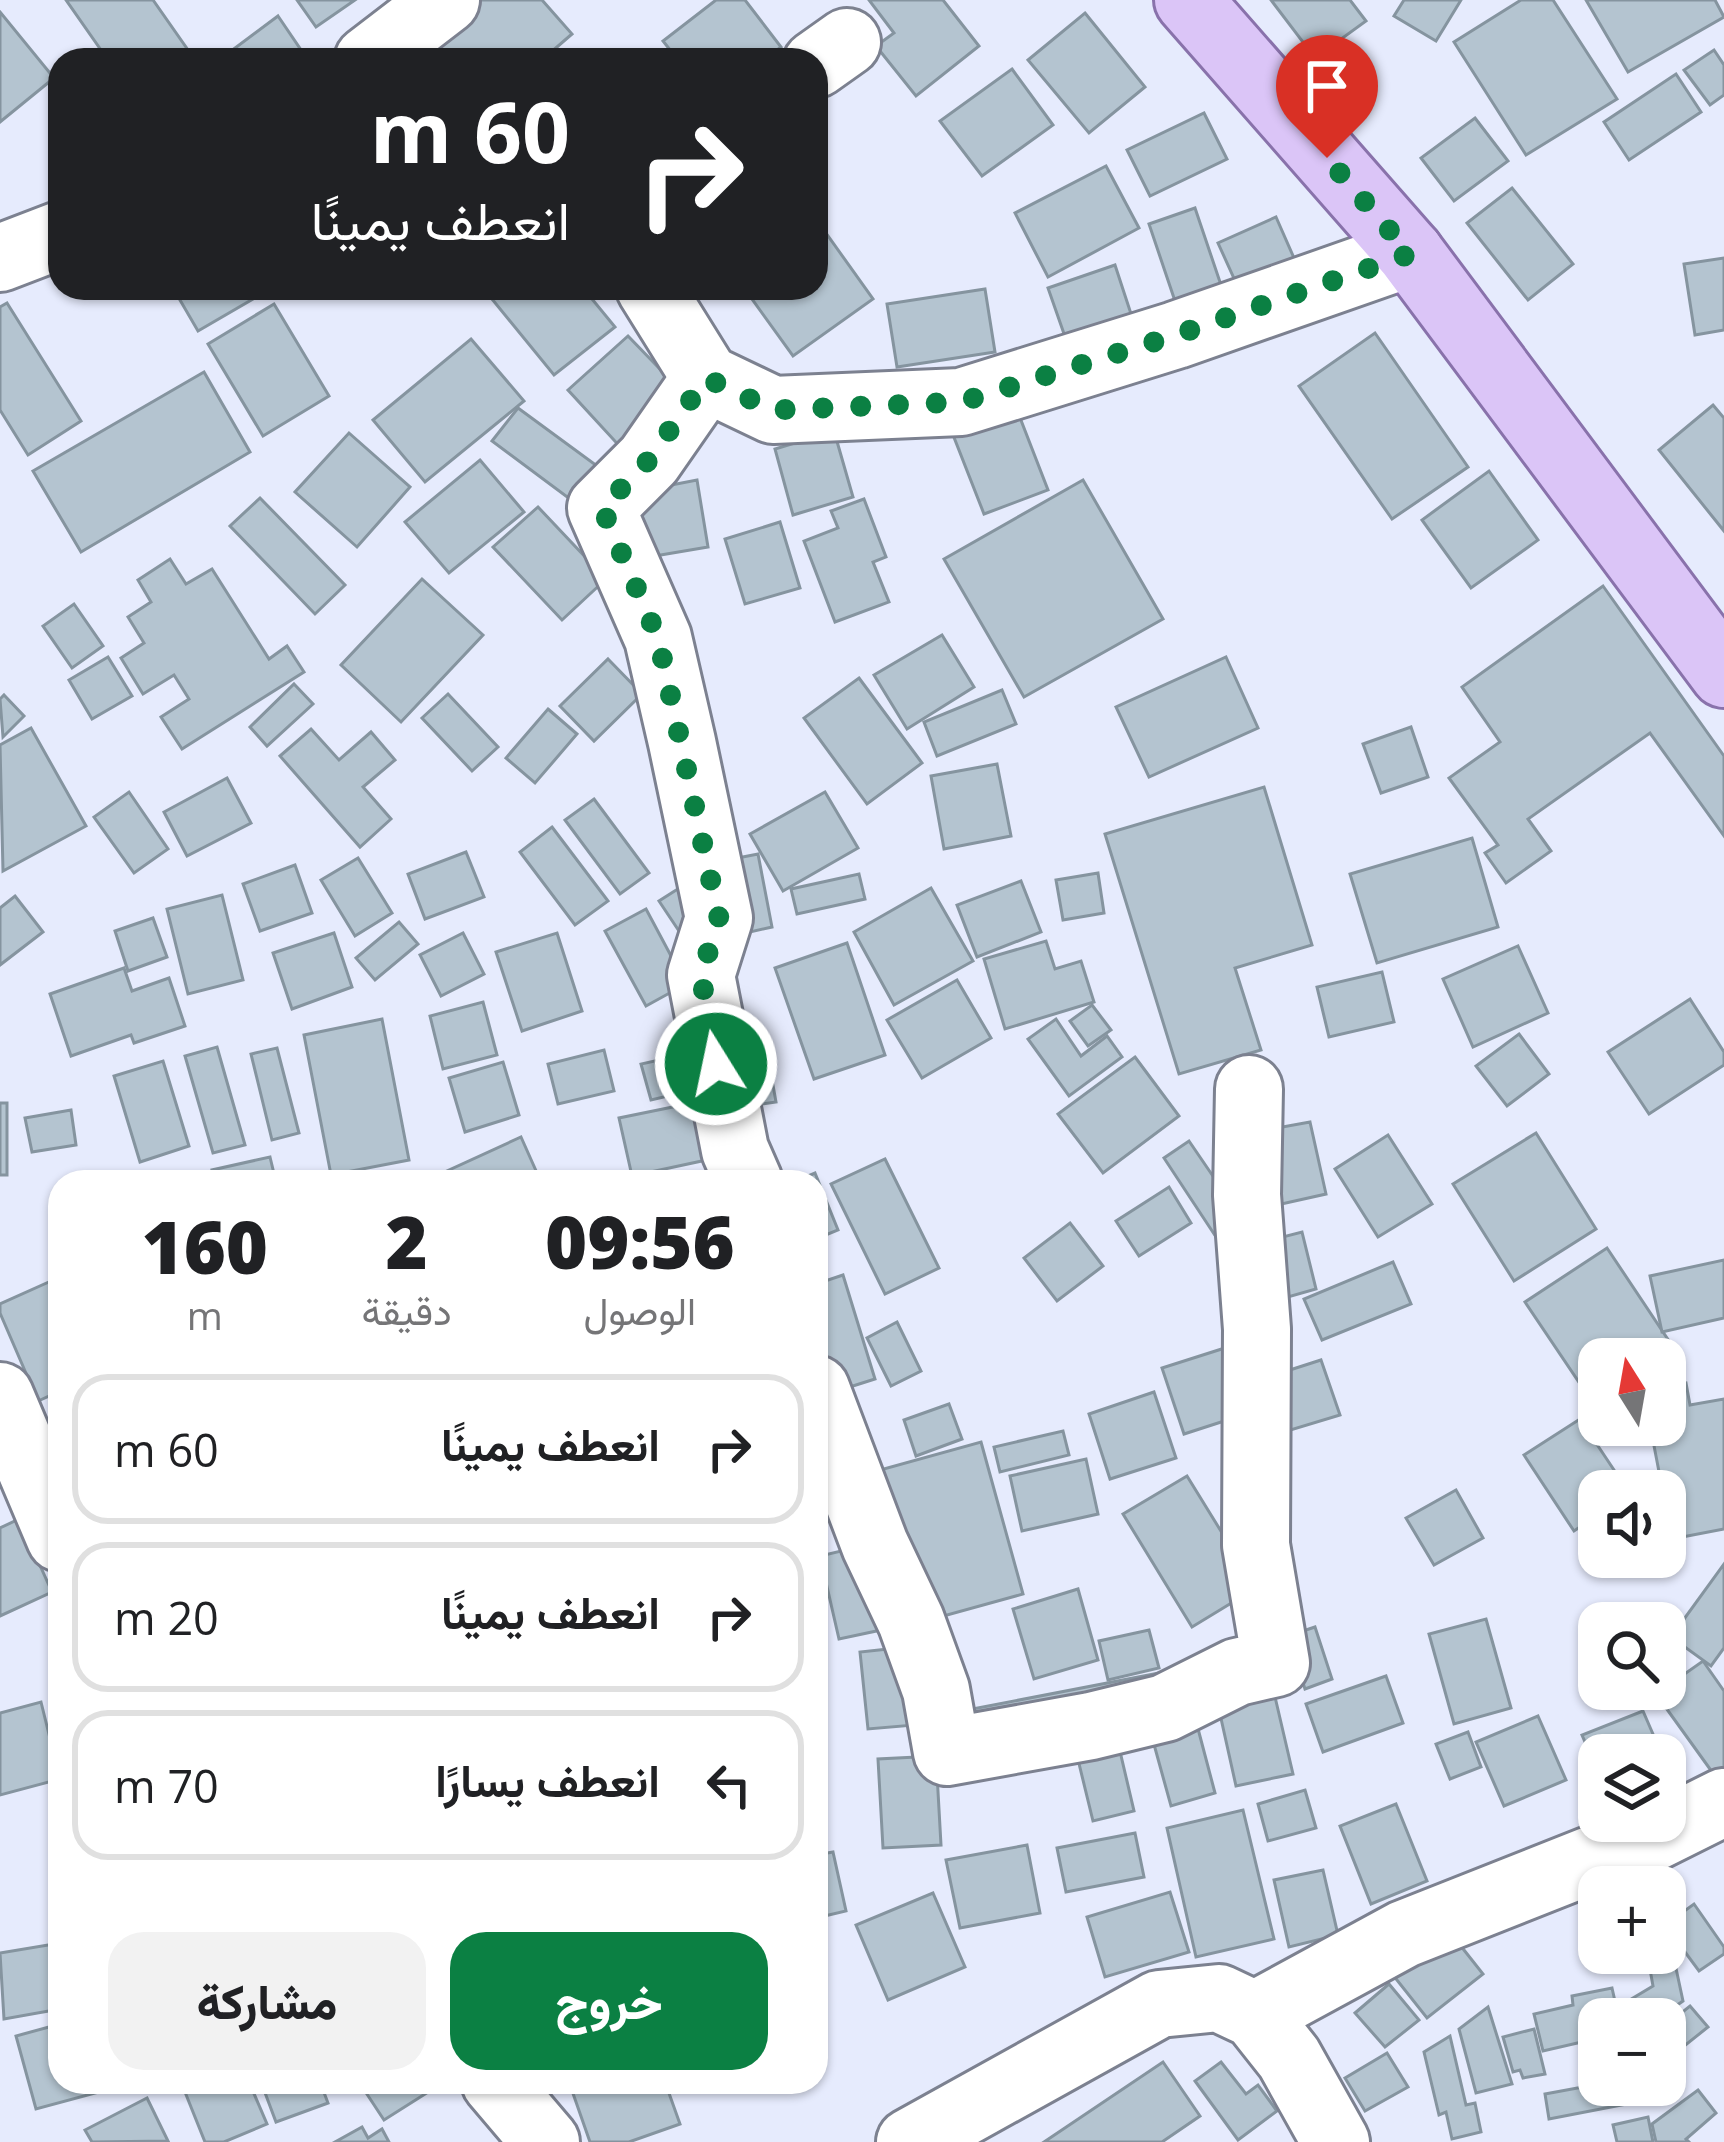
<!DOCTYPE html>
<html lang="ar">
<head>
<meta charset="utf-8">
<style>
  :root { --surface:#fff; --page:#f2f2f2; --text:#202124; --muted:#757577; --line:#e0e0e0; --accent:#0b8043 }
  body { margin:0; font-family:"Open Sans",Vazirmatn,sans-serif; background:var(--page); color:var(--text); direction:rtl; height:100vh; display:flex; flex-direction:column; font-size:45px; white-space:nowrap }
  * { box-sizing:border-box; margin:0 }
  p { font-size:39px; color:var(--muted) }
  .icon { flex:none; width:66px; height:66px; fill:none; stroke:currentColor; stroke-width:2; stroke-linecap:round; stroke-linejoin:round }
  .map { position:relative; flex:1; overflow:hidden; direction:ltr }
  .details { position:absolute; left:48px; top:1170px; width:780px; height:924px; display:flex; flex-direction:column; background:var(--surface); border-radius:36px; box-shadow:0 3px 9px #0004; direction:rtl }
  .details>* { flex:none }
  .banner { position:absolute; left:48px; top:48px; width:780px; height:252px; border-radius:36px; box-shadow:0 3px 9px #0004; direction:rtl; background:#202124; color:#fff; overflow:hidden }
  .needle { width:78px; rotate:349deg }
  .controls { position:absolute; left:1578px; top:1338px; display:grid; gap:24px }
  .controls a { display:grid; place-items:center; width:108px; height:108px; border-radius:24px; background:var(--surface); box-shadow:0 3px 9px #0004; font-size:60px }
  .pin { position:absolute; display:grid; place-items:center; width:102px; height:102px; color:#fff; margin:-123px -51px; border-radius:50% 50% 50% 0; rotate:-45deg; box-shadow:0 0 12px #0007 }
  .pin .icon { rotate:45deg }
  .me { position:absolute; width:132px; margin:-66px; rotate:350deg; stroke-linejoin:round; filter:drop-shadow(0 0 9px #0008) }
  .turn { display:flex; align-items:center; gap:42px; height:252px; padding:0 60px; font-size:54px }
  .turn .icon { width:156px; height:156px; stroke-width:2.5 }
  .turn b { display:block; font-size:84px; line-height:102px }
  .eta { display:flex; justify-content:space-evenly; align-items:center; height:204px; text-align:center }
  .eta b { font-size:72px; font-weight:800; line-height:84px }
  .action { display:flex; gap:24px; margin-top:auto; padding:24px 60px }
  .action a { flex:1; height:138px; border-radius:36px; background:var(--accent); color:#fff; font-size:48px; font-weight:800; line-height:138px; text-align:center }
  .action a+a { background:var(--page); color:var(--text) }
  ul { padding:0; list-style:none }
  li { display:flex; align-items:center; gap:36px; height:150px; margin:0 24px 18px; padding:0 36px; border:6px solid var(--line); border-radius:36px }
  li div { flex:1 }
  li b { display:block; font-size:45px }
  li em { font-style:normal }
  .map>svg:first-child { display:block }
</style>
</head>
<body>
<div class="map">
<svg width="1724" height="2142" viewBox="0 0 1724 2142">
  <rect width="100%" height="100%" fill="#e6ebfd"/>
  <g fill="#b4c4d0" stroke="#85949f" stroke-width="3">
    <polygon points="66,0 153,0 195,60 108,60"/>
    <polygon points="297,0 355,0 316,27"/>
    <polygon points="478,0 542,0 572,34 542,60 408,60"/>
    <polygon points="716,0 745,0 781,47 764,60 678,60 663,41"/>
    <polygon points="869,0 943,0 979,46 916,96 876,46 894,33"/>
    <polygon points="1271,0 1350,0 1366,21 1315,58"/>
    <polygon points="1404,0 1461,0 1436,41 1394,16"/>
    <polygon points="1521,0 1553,0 1617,99 1526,155 1454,42"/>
    <polygon points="1586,0 1715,0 1724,17 1628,72"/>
    <polygon points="0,12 54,78 0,122"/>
    <polygon points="1085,13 1145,87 1089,133 1028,60"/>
    <polygon points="278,16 301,50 287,60 219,60"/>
    <polygon points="1714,50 1724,65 1724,95 1710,105 1684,70"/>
    <polygon points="1012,69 1053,125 982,176 940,121"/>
    <polygon points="1676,74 1701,112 1629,160 1604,122"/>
    <polygon points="1204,113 1227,159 1150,196 1127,150"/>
    <polygon points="1475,118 1508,161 1454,201 1421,158"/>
    <polygon points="1106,166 1139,228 1048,277 1015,213"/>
    <polygon points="1512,188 1573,264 1528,300 1467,223"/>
    <polygon points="1195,208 1221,285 1175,301 1149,224"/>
    <polygon points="1276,217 1294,258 1237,285 1218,243"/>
    <polygon points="816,219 873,299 793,356 744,288 816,288"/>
    <polygon points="1724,258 1724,330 1695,335 1684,264"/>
    <polygon points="1115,265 1135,326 1069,348 1048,288"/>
    <polygon points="173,288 272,288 198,331"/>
    <polygon points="483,288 583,288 615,327 554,375"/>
    <polygon points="985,289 995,352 897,367 887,304"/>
    <polygon points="7,303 81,421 28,455 0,410 0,307"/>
    <polygon points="274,304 329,396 263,436 208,344"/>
    <polygon points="1375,333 1468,467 1392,519 1299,386"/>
    <polygon points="628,336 685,395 624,451 568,390"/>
    <polygon points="471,339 524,401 425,482 373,420"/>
    <polygon points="204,372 250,452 81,552 33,471"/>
    <polygon points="1012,397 1048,490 984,514 948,422"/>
    <polygon points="1713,405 1724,418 1724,531 1659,450"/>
    <polygon points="518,408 608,474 582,508 492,441"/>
    <polygon points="834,431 853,497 793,515 775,449"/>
    <polygon points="349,433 410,487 357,547 295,492"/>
    <polygon points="480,460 524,512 449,573 405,522"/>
    <polygon points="1489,471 1538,540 1471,588 1422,520"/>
    <polygon points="697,480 708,547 637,559 625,494"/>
    <polygon points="1083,480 1163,619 1024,697 944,559"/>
    <polygon points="260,498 345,585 315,614 230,526"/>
    <polygon points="864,499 886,557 873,562 889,602 835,622 804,541 838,528 831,511"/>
    <polygon points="538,507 606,579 562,620 493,547"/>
    <polygon points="780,522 800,588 745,604 725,539"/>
    <polygon points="170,559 186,584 212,569 269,659 287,646 304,672 182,749 161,717 189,699 174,675 143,694 121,658 144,643 128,617 151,602 138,580"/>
    <polygon points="422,579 483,635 401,722 341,665"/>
    <polygon points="1603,586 1724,756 1724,836 1650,733 1528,819 1551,851 1506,883 1485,853 1498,845 1449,778 1500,742 1462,687"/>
    <polygon points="74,604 103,646 72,668 43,626"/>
    <polygon points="942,635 974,687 907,729 874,675"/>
    <polygon points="108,657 132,696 92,719 69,680"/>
    <polygon points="1226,657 1258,728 1149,777 1116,707"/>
    <polygon points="608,659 642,694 594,741 560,706"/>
    <polygon points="859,678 922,763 867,804 804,718"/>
    <polygon points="294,684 313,704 267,746 250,727"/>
    <polygon points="1002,690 1016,724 937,756 924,722"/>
    <polygon points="448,694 498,747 472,771 422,718"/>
    <polygon points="4,695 24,716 3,737 0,699"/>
    <polygon points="548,709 577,734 535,783 506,758"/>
    <polygon points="1411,727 1428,777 1381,793 1363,744"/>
    <polygon points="31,728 86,826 3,871 0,745"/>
    <polygon points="311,729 339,760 371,732 395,760 363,787 391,819 360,847 280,756"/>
    <polygon points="997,764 1011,836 944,849 931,776"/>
    <polygon points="227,778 251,823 187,856 164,812"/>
    <polygon points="1264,787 1312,945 1235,968 1261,1050 1179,1074 1105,834"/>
    <polygon points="129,792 168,849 134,873 94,817"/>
    <polygon points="825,792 858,848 783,891 750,834"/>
    <polygon points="594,799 649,873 620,894 565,820"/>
    <polygon points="552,827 608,901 575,925 520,852"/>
    <polygon points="1472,838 1498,927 1377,963 1350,874"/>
    <polygon points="466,852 484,897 425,919 408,874"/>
    <polygon points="758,854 772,927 728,937 712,863"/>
    <polygon points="358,858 392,913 355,936 321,880"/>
    <polygon points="295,865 312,913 260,931 243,884"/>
    <polygon points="1098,873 1104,913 1063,920 1056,880"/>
    <polygon points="859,874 865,899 797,914 791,889"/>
    <polygon points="1021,881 1041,932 977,957 957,905"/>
    <polygon points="684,885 710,925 685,940 659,901"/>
    <polygon points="931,888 973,961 894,1005 854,932"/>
    <polygon points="222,895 243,980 188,994 167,909"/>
    <polygon points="15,896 43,932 0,965 0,908"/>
    <polygon points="646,909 686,984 646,1006 605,931"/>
    <polygon points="153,918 167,957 128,971 115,931"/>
    <polygon points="399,922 418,944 375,980 356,958"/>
    <polygon points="334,933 352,987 292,1009 273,953"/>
    <polygon points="463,933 484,974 441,996 420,955"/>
    <polygon points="557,933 582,1011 522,1031 496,952"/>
    <polygon points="1046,941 1055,969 1081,961 1094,1002 1005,1029 984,959"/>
    <polygon points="847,943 885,1055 814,1079 775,968"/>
    <polygon points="1518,946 1548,1013 1473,1047 1443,979"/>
    <polygon points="124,968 132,991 169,978 185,1026 134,1043 131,1035 71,1056 50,994"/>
    <polygon points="1382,972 1394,1022 1329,1037 1317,987"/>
    <polygon points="957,980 991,1038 922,1078 887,1020"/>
    <polygon points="1690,999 1724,1052 1724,1065 1649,1114 1608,1052"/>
    <polygon points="483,1002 497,1055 443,1069 430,1016"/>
    <polygon points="1092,1005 1111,1030 1088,1046 1070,1021"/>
    <polygon points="382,1019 409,1160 331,1175 304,1035"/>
    <polygon points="1056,1019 1081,1056 1107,1036 1122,1057 1069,1096 1028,1039"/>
    <polygon points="1519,1034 1549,1074 1507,1106 1476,1066"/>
    <polygon points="766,1046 776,1102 748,1106 738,1050"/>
    <polygon points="217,1047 245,1145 213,1153 185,1056"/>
    <polygon points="277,1048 299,1133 272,1140 251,1054"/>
    <polygon points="604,1050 614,1091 558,1104 548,1064"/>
    <polygon points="690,1053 698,1089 651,1100 641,1064"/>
    <polygon points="1135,1057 1179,1116 1103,1173 1058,1114"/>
    <polygon points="163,1061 189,1146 140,1162 114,1076"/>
    <polygon points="503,1062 519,1115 465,1132 449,1078"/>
    <polygon points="697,1102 711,1159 632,1176 619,1118"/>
    <rect x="0" y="1103" width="7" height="72"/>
    <polygon points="71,1110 76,1145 32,1152 25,1118"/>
    <polygon points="1310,1122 1326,1194 1277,1205 1261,1131"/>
    <polygon points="1536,1133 1596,1229 1514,1281 1453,1184"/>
    <polygon points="1388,1135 1432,1204 1378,1237 1335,1169"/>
    <polygon points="521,1137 541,1182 452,1182 447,1171"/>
    <polygon points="1189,1141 1249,1229 1222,1246 1164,1158"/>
    <polygon points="270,1157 276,1182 215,1182 212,1170"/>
    <polygon points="885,1159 939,1268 885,1294 831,1184"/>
    <polygon points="815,1173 838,1230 816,1239 816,1182 794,1182"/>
    <polygon points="1169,1187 1191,1223 1139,1256 1116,1221"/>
    <polygon points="1070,1223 1103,1266 1057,1301 1024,1258"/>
    <polygon points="1302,1232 1316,1289 1281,1299 1267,1241"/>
    <polygon points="1607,1248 1677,1353 1665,1360 1599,1359 1599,1403 1595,1406 1525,1302"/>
    <polygon points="1724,1260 1724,1318 1662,1332 1650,1276"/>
    <polygon points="1393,1262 1411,1304 1322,1340 1304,1299"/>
    <polygon points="843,1275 875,1379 837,1391 816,1324 816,1284"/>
    <polygon points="60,1277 60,1391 38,1401 0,1313 0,1304"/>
    <polygon points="897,1322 921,1371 891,1386 867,1338"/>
    <polygon points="1228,1347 1249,1413 1184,1434 1162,1368"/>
    <polygon points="1321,1360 1340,1415 1284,1432 1265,1378"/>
    <polygon points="1686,1383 1690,1405 1724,1399 1724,1529 1672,1539 1650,1425 1665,1425 1665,1387"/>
    <polygon points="1154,1392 1176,1458 1110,1479 1089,1414"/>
    <polygon points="949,1404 962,1439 916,1456 904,1420"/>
    <polygon points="1580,1419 1628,1491 1599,1491 1599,1514 1574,1531 1524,1455"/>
    <polygon points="1063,1431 1069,1455 1000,1472 994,1447"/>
    <polygon points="981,1442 1023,1594 922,1622 880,1470"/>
    <polygon points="1086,1459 1098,1514 1022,1531 1010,1476"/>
    <polygon points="1187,1476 1256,1588 1192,1627 1123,1514"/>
    <polygon points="1456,1490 1483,1538 1434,1565 1406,1518"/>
    <polygon points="19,1519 52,1592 0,1616 0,1528"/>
    <polygon points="862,1546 881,1630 839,1639 820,1556"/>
    <polygon points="1724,1564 1724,1648 1711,1666 1671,1637"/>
    <polygon points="1078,1589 1098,1660 1034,1679 1013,1609"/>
    <polygon points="1486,1619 1511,1708 1454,1724 1429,1634"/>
    <polygon points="1315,1627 1332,1679 1305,1689 1288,1636"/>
    <polygon points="1149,1630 1159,1668 1108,1680 1099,1641"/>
    <polygon points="907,1647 915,1725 868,1729 860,1652"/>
    <polygon points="1703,1661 1724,1691 1724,1769 1715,1776 1656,1694"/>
    <polygon points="1164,1672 1169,1699 958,1740 952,1713"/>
    <polygon points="1386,1676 1403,1723 1323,1752 1306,1704"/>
    <polygon points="1272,1684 1293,1774 1236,1786 1216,1696"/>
    <polygon points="41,1702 60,1779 0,1795 0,1713"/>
    <polygon points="1192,1706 1215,1793 1171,1806 1147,1719"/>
    <polygon points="1643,1711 1662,1755 1599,1755 1599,1774 1582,1735"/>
    <polygon points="1538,1716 1566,1780 1504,1806 1476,1742"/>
    <polygon points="1115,1730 1134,1811 1093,1821 1073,1739"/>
    <polygon points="1468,1732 1481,1767 1450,1779 1436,1744"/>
    <polygon points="936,1756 941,1845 883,1848 878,1759"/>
    <polygon points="1305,1790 1316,1828 1268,1841 1258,1804"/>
    <polygon points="1396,1804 1427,1881 1371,1904 1340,1826"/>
    <polygon points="1243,1810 1274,1939 1196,1957 1167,1828"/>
    <polygon points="1135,1833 1144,1877 1066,1892 1057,1848"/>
    <polygon points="1027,1845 1040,1913 960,1928 946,1860"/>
    <polygon points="833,1852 846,1911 816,1918 816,1855"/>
    <polygon points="1323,1870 1338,1935 1289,1947 1274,1880"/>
    <polygon points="1170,1892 1189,1952 1105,1977 1087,1917"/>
    <polygon points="933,1893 965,1967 888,2000 856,1925"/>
    <polygon points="1694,1904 1724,1947 1724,1954 1699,1971 1665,1925"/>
    <polygon points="1445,1926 1483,1974 1427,2018 1389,1970"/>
    <polygon points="60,1943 60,2009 4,2019 0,1953"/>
    <polygon points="1674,1959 1683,2001 1657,2019 1632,2019 1623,2004 1653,1986 1649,1964"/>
    <polygon points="1389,1984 1419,2020 1385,2047 1355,2013"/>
    <polygon points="1612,1988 1619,2019 1599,2019 1599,2038 1543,2051 1534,2014 1573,2005 1572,1996"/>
    <polygon points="1690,2006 1708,2027 1673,2055 1665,2045 1665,2026"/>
    <polygon points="1488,2007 1512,2084 1476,2093 1459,2029"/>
    <polygon points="60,2024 60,2082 96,2082 99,2092 36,2109 16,2036"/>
    <polygon points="1534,2029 1545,2074 1523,2078 1520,2070 1513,2072 1503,2037"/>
    <polygon points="1450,2036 1466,2105 1475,2103 1481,2132 1452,2139 1446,2112 1439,2115 1424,2052"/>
    <polygon points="1387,2053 1408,2087 1365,2111 1345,2078"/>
    <polygon points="1163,2062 1200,2116 1162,2142 1044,2142"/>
    <polygon points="1221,2062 1246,2094 1258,2085 1277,2111 1238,2140 1195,2081"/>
    <polygon points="181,2082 249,2082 267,2124 224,2142 205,2142"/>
    <polygon points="261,2082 320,2082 328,2103 276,2122"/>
    <polygon points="359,2082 444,2082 384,2120"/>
    <polygon points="569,2082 665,2082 680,2124 629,2142 590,2142"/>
    <polygon points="1599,2084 1639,2085 1642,2101 1549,2119 1545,2094"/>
    <polygon points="1698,2090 1716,2113 1686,2139 1689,2142 1656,2142 1652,2124"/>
    <polygon points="147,2098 168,2141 92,2142 85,2130"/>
    <polygon points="1648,2117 1653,2142 1617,2142 1613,2125"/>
    <polygon points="362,2127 368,2138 382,2129 389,2142 335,2142"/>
  </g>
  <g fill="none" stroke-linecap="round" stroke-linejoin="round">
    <defs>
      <g id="minor">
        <polyline points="368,60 446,0"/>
        <polyline points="816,64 847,42"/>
        <polyline points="0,258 60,235"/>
        <polyline points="650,288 706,378 773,410 961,402 1176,335 1410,253"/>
        <polyline points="706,378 649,460 601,508 658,638 682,742 719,918 701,975 735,1150 749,1182"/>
        <polyline points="816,1389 875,1545 911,1621 936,1690 947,1752 1091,1726 1165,1708 1237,1672 1276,1663 1256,1545 1257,1329 1247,1195 1249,1089"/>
        <polyline points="0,1396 60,1538"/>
        <polyline points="1255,2015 1404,1934 1591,1860 1616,1856 1724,1802"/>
        <polyline points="495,2082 546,2142"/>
        <polyline points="910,2142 1159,2004 1219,1998 1255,2015 1289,2058 1336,2142"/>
      </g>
      <polyline id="major" points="1188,0 1410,253 1724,674"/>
    </defs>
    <use href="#minor" stroke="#7c8190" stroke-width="72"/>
    <use href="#major" stroke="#8972ab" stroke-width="72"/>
    <use href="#minor" stroke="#fff" stroke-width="66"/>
    <use href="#major" stroke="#dbc5f7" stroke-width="66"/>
  </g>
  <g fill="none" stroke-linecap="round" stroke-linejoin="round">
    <polyline stroke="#0b8043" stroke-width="21" stroke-dasharray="0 37.8" points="716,1064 701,975 719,918 658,638 602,508 649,460 706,378 773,410 961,402 1176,335 1410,254 1327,158"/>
  </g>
</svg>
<div class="controls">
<a><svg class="needle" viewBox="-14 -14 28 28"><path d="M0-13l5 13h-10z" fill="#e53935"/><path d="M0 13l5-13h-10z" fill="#757577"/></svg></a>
<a><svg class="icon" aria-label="sound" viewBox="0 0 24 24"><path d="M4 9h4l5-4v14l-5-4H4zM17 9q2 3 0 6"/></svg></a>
<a><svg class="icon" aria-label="search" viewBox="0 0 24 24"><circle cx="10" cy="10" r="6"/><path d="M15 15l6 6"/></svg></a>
<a><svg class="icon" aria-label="layers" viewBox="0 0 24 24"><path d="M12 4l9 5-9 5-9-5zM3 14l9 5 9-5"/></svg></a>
<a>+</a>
<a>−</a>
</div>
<div class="pin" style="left:1327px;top:158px;background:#d93025"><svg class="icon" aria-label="arrive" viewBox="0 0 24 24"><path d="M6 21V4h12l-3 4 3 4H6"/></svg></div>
<svg class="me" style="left:716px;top:1064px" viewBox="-20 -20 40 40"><circle r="17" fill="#0b8043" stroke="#fff" stroke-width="3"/><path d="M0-11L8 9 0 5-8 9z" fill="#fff"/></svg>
<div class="banner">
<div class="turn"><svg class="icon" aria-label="right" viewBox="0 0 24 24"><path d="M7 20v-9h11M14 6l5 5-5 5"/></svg><div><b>60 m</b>انعطف يمينًا</div></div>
</div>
<section class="details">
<div class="eta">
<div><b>09:56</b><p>الوصول</p></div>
<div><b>2</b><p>دقيقة</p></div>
<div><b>160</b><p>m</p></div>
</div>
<ul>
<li><svg class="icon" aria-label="right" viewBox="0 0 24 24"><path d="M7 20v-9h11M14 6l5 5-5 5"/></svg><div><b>انعطف يمينًا</b></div><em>60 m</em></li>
<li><svg class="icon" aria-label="right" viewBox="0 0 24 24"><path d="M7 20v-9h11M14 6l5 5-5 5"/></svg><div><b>انعطف يمينًا</b></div><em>20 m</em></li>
<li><svg class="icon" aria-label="left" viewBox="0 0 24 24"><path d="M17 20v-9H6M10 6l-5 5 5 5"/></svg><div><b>انعطف يسارًا</b></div><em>70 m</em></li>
</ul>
<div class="action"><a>خروج</a><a>مشاركة</a></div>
</section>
</div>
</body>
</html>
